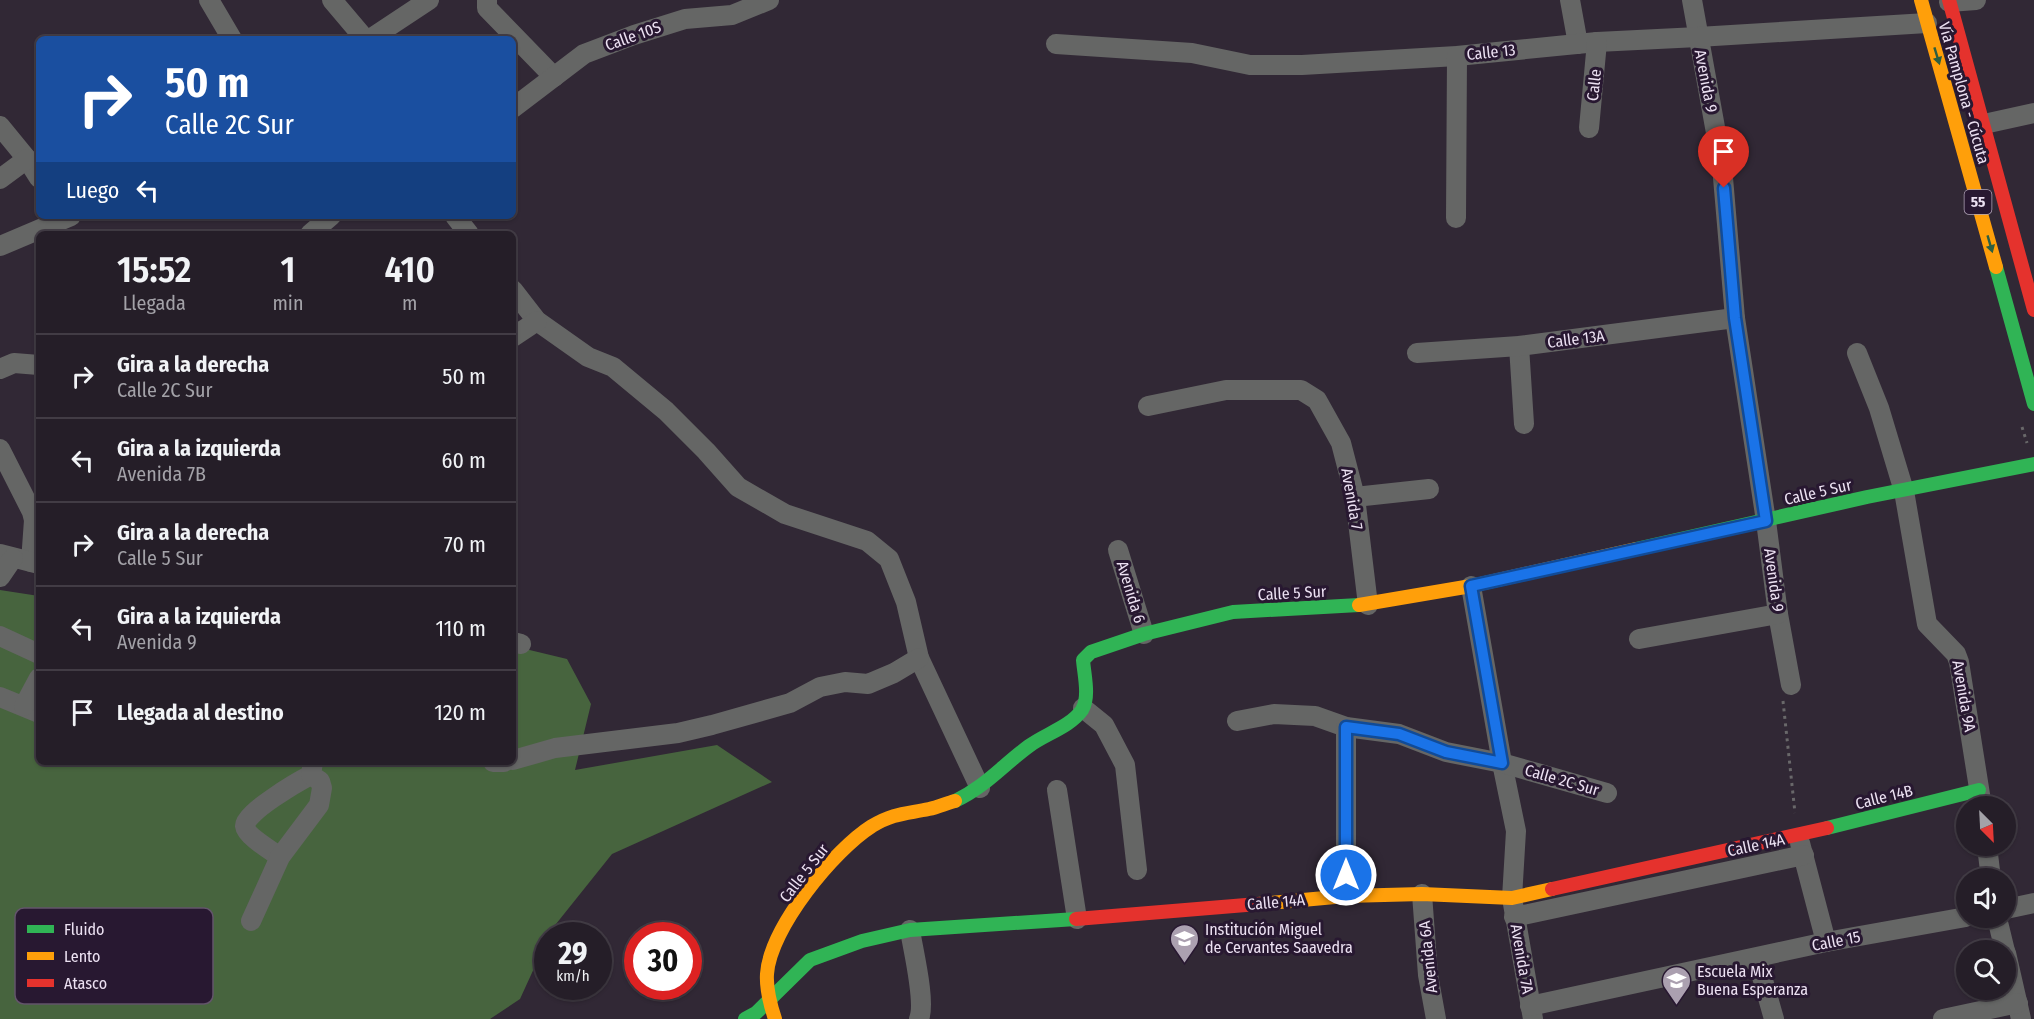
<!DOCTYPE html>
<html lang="es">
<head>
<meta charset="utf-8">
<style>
  :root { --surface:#251e28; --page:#312b34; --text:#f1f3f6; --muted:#a3a2a8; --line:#423c45 }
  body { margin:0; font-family:"Fira Sans Condensed",sans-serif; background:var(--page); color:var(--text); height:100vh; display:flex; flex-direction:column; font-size:22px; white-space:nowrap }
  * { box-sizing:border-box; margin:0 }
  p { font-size:20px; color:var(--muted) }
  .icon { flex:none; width:33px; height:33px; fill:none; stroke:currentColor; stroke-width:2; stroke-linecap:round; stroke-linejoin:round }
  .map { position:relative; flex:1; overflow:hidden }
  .sheet { position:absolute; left:36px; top:231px; width:480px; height:534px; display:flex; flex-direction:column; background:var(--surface); border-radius:9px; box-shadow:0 2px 4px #0004,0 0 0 2px var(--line) }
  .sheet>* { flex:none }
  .guide { position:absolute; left:36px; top:36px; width:480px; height:183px; border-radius:9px; box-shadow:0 2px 4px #0004,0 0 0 2px var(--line); background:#1a4fa0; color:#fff; overflow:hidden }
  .needle { width:39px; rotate:156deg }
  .tools { position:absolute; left:1956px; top:796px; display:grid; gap:12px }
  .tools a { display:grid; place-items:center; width:60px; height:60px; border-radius:50%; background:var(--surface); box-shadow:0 2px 4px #0004,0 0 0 2px var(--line); font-size:30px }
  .speed { position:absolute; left:534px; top:922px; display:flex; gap:12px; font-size:30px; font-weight:700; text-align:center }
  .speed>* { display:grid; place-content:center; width:78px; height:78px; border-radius:50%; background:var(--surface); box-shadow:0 2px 4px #0004,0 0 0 2px var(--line); line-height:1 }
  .speed small { font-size:15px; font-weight:400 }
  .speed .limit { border:9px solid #d22; background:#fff; color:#111 }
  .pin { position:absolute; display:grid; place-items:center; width:51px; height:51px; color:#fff; margin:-62px -26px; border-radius:50% 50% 50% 0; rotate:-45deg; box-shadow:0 0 6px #0007 }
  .pin .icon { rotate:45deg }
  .me { position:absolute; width:66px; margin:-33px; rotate:0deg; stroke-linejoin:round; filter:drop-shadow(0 0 4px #0008) }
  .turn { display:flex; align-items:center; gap:21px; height:126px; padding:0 30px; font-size:27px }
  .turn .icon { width:78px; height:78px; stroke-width:2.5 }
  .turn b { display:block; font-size:42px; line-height:51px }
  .then { display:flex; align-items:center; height:57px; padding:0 30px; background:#0003; gap:12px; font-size:22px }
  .eta { display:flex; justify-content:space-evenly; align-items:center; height:102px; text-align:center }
  .eta b { font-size:36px; font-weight:600; line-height:42px }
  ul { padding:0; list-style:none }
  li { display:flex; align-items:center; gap:18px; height:84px; padding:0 30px; border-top:2px solid var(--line) }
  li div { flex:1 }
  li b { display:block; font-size:22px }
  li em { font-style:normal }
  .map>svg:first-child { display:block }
</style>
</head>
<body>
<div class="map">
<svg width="2034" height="1019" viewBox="0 0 2034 1019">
  <rect width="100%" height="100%" fill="#312835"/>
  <polygon fill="#47643e" points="0,590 39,596 39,762 513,762 513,646 567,659 591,704 575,770 717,745 772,782 612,854 552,929 520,999 490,1019 0,1019"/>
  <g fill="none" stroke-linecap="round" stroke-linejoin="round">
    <g stroke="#69686a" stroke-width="3" stroke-dasharray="3 4.5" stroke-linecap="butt">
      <polyline points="2022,427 2027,443"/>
      <polyline points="1783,701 1795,813"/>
    </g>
    <g stroke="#656665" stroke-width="20">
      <polyline points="209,0 232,39"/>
      <polyline points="332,0 365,39"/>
      <polyline points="487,0 487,8 554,77"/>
      <polyline points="1570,0 1578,44"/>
      <polyline points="1692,0 1722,166 1735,318 1766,521 1778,614 1791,685"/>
      <polyline points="1949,2 1976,0"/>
      <polyline points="370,39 429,0"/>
      <polyline points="1056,44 1192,53 1250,65 1302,65 1457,56 1597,42 1698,37 1927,23"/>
      <polyline points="513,108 584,54 634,35 685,19 732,15 769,0"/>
      <polyline points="1984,124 2034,113"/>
      <polyline points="0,126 27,159 39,178"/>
      <polyline points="1589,128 1597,42"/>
      <polyline points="0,179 27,159"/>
      <polyline points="455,216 469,234"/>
      <polyline points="1456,218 1457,56"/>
      <polyline points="310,234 331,216"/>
      <polyline points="0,246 71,216"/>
      <polyline points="513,290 537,321 588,357 613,367 666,411 706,451 738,487 785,514 867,541 889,559 906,602 919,658 980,788"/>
      <polyline points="513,337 537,321"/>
      <polyline points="1519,346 1524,424"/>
      <polyline points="1417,353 1519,346 1735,318"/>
      <polyline points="1857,353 1879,408 1904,491 1927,624 1956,654 1959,662 1982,807"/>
      <polyline points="0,369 14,363 39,365"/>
      <polyline points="1148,406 1226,390 1301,390 1317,400 1341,443 1355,497 1368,605"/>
      <polyline points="0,449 32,512 34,520 31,562"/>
      <polyline points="1355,497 1429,489"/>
      <polyline points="1118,550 1144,634"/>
      <polyline points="0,554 39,564"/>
      <polyline points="0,577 13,558"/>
      <polyline points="1471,586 1502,763 1516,831 1512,898 1533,1019"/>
      <polyline points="0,636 39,654"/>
      <polyline points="1639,639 1778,614"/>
      <polyline points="513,642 521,644"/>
      <polyline points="0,697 39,713"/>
      <polyline points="24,706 39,678"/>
      <polyline points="1083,708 1104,725 1125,765 1137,870"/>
      <polyline points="1237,721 1274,714 1315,716 1346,727 1399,734 1446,752 1502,763 1607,793"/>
      <polyline points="513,760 555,748 678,733 712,725 790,703 820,687 845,682 868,684 894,673 919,658"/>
      <polyline points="493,762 504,762"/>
      <polyline points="1057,790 1077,919"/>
      <polyline points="1800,843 1826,942"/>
      <polyline points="1987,846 1991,879"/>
      <path d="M280,857c-8,-6 -34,-21 -35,-31 -1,-13 54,-45 66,-51"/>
      <polyline points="1422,894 1428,975 1436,1019"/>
      <polyline points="1346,896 1346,727"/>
      <polyline points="2006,909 2034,903"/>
      <polyline points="1514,917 1804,855"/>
      <polyline points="1997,918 2005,951"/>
      <polyline points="251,921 280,857 319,805 322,788 320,781 311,775 313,762"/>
      <path d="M910,930c3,20 16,72 9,89"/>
      <polyline points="2006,953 2021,1019"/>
      <polyline points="1757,959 1774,1019"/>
      <polyline points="1530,1006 1826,942 1966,917"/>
      <polyline points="1943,1019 2018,1003"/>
    </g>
    <g stroke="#30b455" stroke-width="14">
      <polyline points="1996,267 2034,404"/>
      <polyline points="1636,549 1867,497 2034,464"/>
      <path d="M955,801c30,-14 48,-36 74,-55 16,-12 41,-19 53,-36 8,-13 2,-36 1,-50l8,-8 53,-18 89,-22 126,-7"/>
      <polyline points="1827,828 1979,790"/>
      <polyline points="745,1019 756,1013 810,960 862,941 910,930 1076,919"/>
    </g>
    <g stroke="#ff9f0a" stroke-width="14">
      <polyline points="1921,0 1996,267"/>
      <polyline points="1359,605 1471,586 1636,549"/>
      <polyline points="1258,904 1346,896 1422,894 1512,898 1552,889"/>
      <path d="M775,1019c-5,-15 -9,-30 -8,-45 3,-46 67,-124 105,-148 22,-13 33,-12 57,-17 9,-2 18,-6 26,-8"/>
    </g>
    <g stroke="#e5322d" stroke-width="14">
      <polyline points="1949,0 2034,310"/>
      <polyline points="1552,889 1827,828"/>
      <polyline points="1076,919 1258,904"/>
    </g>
  </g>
  <defs><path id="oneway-solid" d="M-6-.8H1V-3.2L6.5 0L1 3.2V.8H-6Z" transform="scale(1.5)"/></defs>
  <g fill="#2c5e41">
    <use href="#oneway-solid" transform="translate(1937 56) rotate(73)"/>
    <use href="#oneway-solid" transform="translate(1990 244) rotate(74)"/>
  </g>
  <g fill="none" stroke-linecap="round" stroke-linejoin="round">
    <defs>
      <polyline id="route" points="1346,875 1346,727 1399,734 1446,752 1502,763 1471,586 1766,521 1735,318 1724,188"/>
    </defs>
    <use href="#route" stroke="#114b97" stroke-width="15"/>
    <use href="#route" stroke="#1a73e8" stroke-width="10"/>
  </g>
  <defs>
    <symbol id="school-pin" viewBox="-11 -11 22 30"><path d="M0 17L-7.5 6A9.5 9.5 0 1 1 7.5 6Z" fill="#aba0b0" stroke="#281831"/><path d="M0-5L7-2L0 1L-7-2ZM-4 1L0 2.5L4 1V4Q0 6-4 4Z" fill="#fff"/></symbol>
  </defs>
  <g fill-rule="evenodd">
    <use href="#school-pin" x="1168" y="922" width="33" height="45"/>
    <use href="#school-pin" x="1660" y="964" width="33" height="45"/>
  </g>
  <g text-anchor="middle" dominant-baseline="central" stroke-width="6" stroke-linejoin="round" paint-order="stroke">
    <rect fill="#281831" stroke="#b1a5b8" stroke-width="1.5" x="1964.5" y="190" width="27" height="24" rx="4.5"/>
    <g font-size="15" font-weight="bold" fill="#ece1f2">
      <text x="1978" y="202">55</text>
    </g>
    <g font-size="16" fill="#ece1f2" stroke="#281831">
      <text transform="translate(633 36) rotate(-20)">Calle 10S</text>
      <text transform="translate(1491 52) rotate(-6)">Calle 13</text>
      <text transform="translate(1706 81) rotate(79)">Avenida 9</text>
      <text transform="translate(1594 85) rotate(-84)">Calle</text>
      <text transform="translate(1964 93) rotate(74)">Vía Pamplona - Cúcuta</text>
      <text transform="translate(1576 339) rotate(-7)">Calle 13A</text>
      <text transform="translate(1818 492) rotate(-13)">Calle 5 Sur</text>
      <text transform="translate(1352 499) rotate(80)">Avenida 7</text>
      <text transform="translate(1774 580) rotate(82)">Avenida 9</text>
      <text transform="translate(1131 592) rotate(73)">Avenida 6</text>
      <text transform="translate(1292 593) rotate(-3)">Calle 5 Sur</text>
      <text transform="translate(1964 696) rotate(80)">Avenida 9A</text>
      <text transform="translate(1562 780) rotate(16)">Calle 2C Sur</text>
      <text transform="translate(1884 797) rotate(-14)">Calle 14B</text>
      <text transform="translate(1756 845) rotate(-12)">Calle 14A</text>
      <text transform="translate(804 873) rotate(-52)">Calle 5 Sur</text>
      <text transform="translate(1276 902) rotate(-5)">Calle 14A</text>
      <text transform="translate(1836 941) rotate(-11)">Calle 15</text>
      <text transform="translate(1428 957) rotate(-96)">Avenida 6A</text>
      <text transform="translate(1522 959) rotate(80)">Avenida 7A</text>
    </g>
    <g font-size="16" fill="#ece1f2" stroke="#281831" text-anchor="start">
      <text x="1205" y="929">Institución Miguel<tspan x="1205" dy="18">de Cervantes Saavedra</tspan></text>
      <text x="1697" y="971">Escuela Mix<tspan x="1697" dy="18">Buena Esperanza</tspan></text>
    </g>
  </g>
  <rect x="15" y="908" width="198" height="96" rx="9" fill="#281831" stroke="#63546b" stroke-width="1.5"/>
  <rect x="27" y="925" width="27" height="8" fill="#30b455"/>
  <rect x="27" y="952" width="27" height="8" fill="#ff9f0a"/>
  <rect x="27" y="979" width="27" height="8" fill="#e5322d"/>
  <g font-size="16" fill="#ece1f2">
    <text x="64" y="935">Fluido</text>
    <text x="64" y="962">Lento</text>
    <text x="64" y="989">Atasco</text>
  </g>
</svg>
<div class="tools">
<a><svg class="needle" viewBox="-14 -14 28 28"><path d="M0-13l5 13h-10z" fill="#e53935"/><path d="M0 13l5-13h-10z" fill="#a3a2a8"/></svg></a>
<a><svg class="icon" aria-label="sound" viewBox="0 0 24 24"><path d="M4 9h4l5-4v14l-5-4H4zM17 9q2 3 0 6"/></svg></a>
<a><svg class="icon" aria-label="search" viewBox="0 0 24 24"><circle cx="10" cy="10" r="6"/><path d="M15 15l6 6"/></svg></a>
</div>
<div class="speed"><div>29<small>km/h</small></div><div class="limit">30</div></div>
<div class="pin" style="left:1724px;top:188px;background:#d93025"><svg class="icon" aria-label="arrive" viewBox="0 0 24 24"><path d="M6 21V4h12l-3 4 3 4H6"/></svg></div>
<svg class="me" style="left:1346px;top:875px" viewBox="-20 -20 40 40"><circle r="17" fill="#1a73e8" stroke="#fff" stroke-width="3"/><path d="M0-11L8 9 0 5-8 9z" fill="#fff"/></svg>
<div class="guide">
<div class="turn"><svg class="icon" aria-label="right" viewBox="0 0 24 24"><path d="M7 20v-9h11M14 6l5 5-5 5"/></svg><div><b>50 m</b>Calle 2C Sur</div></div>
<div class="then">Luego<svg class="icon" aria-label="left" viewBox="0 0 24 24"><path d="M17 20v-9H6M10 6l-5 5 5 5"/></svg></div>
</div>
<section class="sheet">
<div class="eta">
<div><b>15:52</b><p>Llegada</p></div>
<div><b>1</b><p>min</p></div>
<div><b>410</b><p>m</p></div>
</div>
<ul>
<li><svg class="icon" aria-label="right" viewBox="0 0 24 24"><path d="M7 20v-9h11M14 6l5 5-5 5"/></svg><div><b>Gira a la derecha</b><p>Calle 2C Sur</p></div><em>50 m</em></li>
<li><svg class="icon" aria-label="left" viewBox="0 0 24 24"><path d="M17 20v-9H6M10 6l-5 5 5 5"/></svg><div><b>Gira a la izquierda</b><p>Avenida 7B</p></div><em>60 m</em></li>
<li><svg class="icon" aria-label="right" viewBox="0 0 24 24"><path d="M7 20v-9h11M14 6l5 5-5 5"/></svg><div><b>Gira a la derecha</b><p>Calle 5 Sur</p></div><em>70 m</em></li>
<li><svg class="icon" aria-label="left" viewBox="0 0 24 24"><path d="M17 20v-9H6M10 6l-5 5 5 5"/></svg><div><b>Gira a la izquierda</b><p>Avenida 9</p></div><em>110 m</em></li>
<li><svg class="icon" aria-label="arrive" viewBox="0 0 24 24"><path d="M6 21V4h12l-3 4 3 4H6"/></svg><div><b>Llegada al destino</b></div><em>120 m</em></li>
</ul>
</section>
</div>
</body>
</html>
